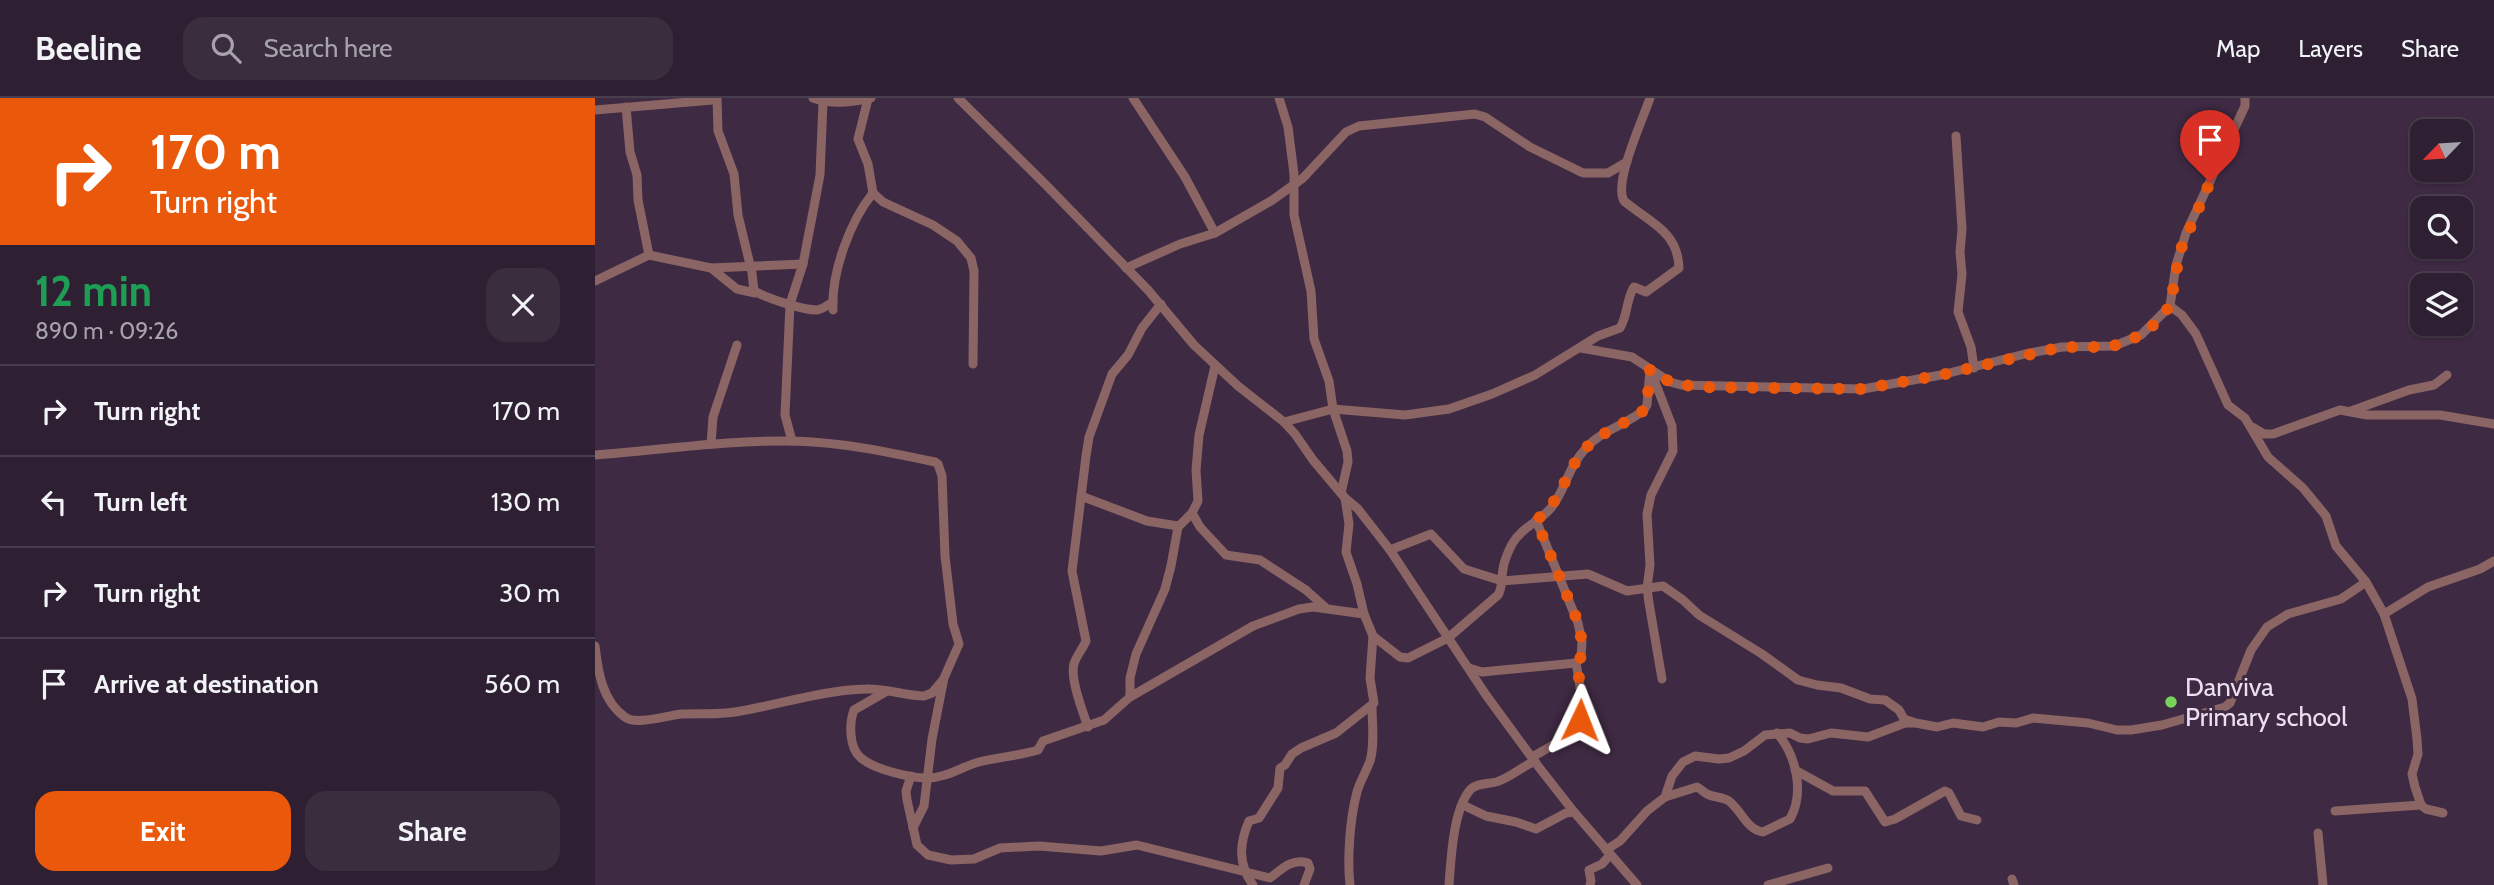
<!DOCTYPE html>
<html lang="en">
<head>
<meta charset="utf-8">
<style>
  :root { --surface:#2e2032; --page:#3a2d3e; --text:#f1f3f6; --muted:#a7a3ac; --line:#493e4d; --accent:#ea580c }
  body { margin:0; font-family:Cabin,sans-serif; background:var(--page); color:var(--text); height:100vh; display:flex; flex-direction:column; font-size:26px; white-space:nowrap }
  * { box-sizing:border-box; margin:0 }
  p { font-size:23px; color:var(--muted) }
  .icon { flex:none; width:38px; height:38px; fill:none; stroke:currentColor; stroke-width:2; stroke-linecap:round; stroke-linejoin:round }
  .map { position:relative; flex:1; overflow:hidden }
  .sheet { display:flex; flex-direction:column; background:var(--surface); width:595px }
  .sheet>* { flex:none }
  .guide { background:#ea580c; color:#fff; overflow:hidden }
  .needle { width:46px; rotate:245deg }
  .buttons { position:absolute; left:1815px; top:21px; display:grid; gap:14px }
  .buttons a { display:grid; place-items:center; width:63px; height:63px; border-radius:14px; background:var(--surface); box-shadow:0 2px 5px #0004,0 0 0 2px var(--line); font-size:35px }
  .pin { position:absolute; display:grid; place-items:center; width:60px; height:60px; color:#fff; margin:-72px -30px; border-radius:50% 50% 50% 0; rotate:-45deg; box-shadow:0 0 7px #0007 }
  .pin .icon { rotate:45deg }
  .me { position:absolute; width:77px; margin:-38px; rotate:2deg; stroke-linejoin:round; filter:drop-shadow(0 0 5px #0008) }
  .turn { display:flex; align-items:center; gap:24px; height:147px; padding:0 35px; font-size:32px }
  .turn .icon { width:91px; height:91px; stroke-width:2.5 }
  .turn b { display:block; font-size:49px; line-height:60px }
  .round { display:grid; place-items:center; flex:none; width:74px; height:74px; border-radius:21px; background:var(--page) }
  .head { display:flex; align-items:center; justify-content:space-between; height:119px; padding:0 35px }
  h1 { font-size:42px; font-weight:800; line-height:52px; color:#1e9e55 }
  .action { display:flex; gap:14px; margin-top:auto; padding:14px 35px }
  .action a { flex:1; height:80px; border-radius:21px; background:var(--accent); color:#fff; font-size:28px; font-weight:800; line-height:80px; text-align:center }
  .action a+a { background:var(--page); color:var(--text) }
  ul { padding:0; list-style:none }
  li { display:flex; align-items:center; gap:21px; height:91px; padding:0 35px; border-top:2px solid var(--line) }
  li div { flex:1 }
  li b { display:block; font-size:26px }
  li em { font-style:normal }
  header { display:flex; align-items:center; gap:42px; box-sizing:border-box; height:98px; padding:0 35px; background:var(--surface); border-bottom:2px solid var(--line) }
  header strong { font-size:33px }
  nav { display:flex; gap:38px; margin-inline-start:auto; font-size:24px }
  .search { width:490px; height:63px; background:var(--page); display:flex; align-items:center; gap:18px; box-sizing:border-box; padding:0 24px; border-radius:21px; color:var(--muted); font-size:26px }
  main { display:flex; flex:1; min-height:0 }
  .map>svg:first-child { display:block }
</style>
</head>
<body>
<header>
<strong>Beeline</strong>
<div class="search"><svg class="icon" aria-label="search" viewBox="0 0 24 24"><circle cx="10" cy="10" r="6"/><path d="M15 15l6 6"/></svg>Search here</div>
<nav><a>Map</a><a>Layers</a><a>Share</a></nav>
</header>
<main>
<section class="sheet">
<div class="guide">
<div class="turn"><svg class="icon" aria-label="right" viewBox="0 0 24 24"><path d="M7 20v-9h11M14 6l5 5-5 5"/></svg><div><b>170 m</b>Turn right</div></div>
</div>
<div class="head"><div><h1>12 min</h1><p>890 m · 09:26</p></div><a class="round"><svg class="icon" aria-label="close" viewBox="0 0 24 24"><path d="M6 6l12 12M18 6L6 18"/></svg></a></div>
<ul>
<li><svg class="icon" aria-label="right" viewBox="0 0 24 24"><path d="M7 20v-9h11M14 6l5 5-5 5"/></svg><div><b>Turn right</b></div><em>170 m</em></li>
<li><svg class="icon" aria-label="left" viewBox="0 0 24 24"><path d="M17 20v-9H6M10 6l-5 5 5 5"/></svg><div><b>Turn left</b></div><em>130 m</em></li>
<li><svg class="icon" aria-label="right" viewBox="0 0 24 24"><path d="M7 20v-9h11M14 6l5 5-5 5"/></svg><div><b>Turn right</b></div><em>30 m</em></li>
<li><svg class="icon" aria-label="arrive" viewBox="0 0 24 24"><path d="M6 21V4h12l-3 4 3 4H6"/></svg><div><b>Arrive at destination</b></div><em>560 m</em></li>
</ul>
<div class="action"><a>Exit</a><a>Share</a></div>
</section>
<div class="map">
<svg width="1899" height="787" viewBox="0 0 1899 787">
  <rect width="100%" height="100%" fill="#3e2a43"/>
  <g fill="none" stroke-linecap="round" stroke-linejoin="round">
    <g stroke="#8b6464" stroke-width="9">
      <path d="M122,0l1,33 16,43 4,41 14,58 2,18c13,7 48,19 63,19 6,-1 11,-5 16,-8"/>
      <path d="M218,0c19,7 38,5 58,0"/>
      <polyline points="363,0 450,86 553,192 599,247 643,288 689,324 700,336 718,362 750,400 763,411 795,452 891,597 943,668 979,714 1042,787"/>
      <polyline points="538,0 590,79 620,135"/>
      <polyline points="684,0 693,29 699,76 699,117 716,193 719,241 734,283 738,311 752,353 753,364 746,395"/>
      <polyline points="273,1 263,41 273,66 278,95 288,104 338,127 362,143 376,160 379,173 378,266"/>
      <polyline points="31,9 35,54 42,77 43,102 54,157"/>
      <polyline points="0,12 118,2 120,0"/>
      <polyline points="1361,38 1367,131 1365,154 1367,176 1363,214 1376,249 1379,270"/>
      <polyline points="116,170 142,191 160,195"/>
      <polyline points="531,170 585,146 620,135 676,103 708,80 751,34 764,28 880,16 890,19 935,49 988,75 1013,75 1032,64"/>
      <polyline points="0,183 54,157 116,170 208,166"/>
      <polyline points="1575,208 1587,217 1601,236 1633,307 1650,320 1673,359 1708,390 1731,418 1741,448 1771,484 1789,516 1817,601 1822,641 1823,656 1817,676 1820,689 1826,707 1831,711 1848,715"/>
      <path d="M238,212c-2,-37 17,-89 40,-117"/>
      <polyline points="986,250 1037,259 1075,284 1086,287 1268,291 1346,277 1430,256 1467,249 1519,248 1546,237 1575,208 1581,167 1591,135 1650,8 1650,0"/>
      <polyline points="1057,276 1077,328 1078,353 1056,397 1052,416 1055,467 1052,490 1054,505 1067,581"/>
      <polyline points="1756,313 1814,292 1839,287 1852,277"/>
      <path d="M689,324l49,-13 72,6 44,-6 43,-15 43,-19 63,-39 22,-8c8,-13 6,-29 14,-41l12,5 33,-24c-1,-37 -30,-46 -55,-67 -11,-18 19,-82 26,-103"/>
      <polyline points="1657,329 1669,336 1678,336 1745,312 1772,317 1845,317 1899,326"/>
      <polyline points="197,343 190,317 195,206 208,166 225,77 228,4"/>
      <polyline points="116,346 118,319 142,247"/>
      <path d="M0,357c66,-5 131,-15 197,-14 49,1 96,11 143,21l3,2 4,12 3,80 8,68 6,20 -15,34 -12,61 -8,67 -11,22"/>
      <polyline points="486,398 552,423 583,428"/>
      <polyline points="597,415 605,429 631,457 665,462 711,492 730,509"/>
      <polyline points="795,452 836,436 869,471 907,483 993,476 1032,493 1068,488 1088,502 1104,517 1167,556 1203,582 1222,587 1246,590 1275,601 1290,602 1304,612 1309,621 1318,624"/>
      <polyline points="1789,516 1833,489 1885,471 1899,463"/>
      <path d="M778,538l27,21 8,1 40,-20 50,-43c5,-8 3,-17 5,-26 1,-9 5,-17 9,-25 10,-17 27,-22 39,-36 14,-17 17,-41 35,-60 16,-18 40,-23 58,-38l3,-5 3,-36"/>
      <path d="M0,548c3,25 7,55 30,71 11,9 43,-2 57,-3 18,-1 35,1 53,-2 44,-7 87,-22 131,-23 20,-1 39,7 58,7l8,-3 11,-13"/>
      <polyline points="874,570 887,574 981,565"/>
      <path d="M292,593l-33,19c-5,13 -5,37 6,47 12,12 50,21 67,21 19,0 34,-11 52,-16 19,-5 39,-6 59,-12l5,-9 61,-21 26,-23 123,-71 46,-17 14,-2 51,7"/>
      <polyline points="535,599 535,580 541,556 570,491 576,468 583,429 597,415 603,403 601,372 604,337 620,268"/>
      <path d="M493,629c-5,-15 -20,-52 -13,-66 3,-7 8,-13 11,-20l-14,-70 14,-115 3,-19 23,-63 16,-19 14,-27 19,-24"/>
      <path d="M937,659c51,-27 55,-37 44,-94l5,-6 1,-15 -4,-19 -42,-103"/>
      <polyline points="1200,672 1238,693 1270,693 1290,724 1300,721 1350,693 1354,695 1366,718 1382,722"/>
      <path d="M316,678l-5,15 1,9 10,45 11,10 23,5 23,-1 26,-11 39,-2 62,5 36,-6 133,33c12,-9 22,-20 38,-15l2,6 -6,16"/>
      <path d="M1070,699l32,-10c4,2 6,5 10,7 7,4 14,2 22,7 12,9 18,29 34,31l27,-13c15,-27 6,-64 -13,-86"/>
      <polyline points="868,707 891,718 921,724 941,731 971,715 979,714"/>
      <polyline points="1740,713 1826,707"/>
      <polyline points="1723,735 1728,787"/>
      <polyline points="1011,752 1025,743 1052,713 1070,699 1077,678 1088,664 1100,658 1124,661 1134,660 1149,653 1170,637 1195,635 1205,640 1213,641 1236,635 1273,639 1310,625 1321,625 1342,629 1358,625 1388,629 1404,624 1421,625 1438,620 1493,625 1522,632 1536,632 1567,627 1630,609 1635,605 1656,552 1672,529 1693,516 1746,501 1771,484"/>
      <polyline points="1417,781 1419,787"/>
      <path d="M658,787c-15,-21 -14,-41 -4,-64l10,-3 19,-30 2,-20 5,-3 7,-11 9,-6 35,-15 38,-30 -4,-25 3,-42 -9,-22 -7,-30 -11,-32 3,-28 -4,-26"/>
      <path d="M755,787c-3,-27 0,-67 7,-93 3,-11 9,-20 13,-31 5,-17 2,-38 2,-55"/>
      <path d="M854,787c2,-26 4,-75 21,-95 6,-7 18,-6 26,-8 14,-4 25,-15 39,-21"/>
      <polyline points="995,787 996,783 994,772 1007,766 1015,757"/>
      <polyline points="1173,787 1233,770"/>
    </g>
  </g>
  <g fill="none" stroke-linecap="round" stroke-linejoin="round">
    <path stroke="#ea580c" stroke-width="12" stroke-dasharray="0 21.6" d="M985,622l3,-23 -7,-34 5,-6 1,-15 -4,-20 -42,-102c26,-18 29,-49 49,-71 16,-18 40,-24 59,-39l3,-5 3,-36 20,13 25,5 168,2 78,-14 121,-28h45l15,-3 26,-13 22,-25 10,-55 30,-69"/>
  </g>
  <circle fill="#76d25a" stroke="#3e2a43" stroke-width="2.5" cx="1576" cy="604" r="7"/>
  <g text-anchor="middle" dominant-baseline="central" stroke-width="6" stroke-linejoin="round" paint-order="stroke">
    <g font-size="26" fill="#ecdfef" stroke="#3e2a43" text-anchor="start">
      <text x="1590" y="589">Danviva<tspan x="1590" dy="30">Primary school</tspan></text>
    </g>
  </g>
</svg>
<div class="buttons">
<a><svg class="needle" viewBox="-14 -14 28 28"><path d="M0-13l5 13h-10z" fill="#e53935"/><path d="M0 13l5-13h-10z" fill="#a7a3ac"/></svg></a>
<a><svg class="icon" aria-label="search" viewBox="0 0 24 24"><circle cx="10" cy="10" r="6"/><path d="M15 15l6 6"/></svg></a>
<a><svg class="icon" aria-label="layers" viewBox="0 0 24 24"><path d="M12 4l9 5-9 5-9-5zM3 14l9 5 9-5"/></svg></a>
</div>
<div class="pin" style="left:1615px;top:84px;background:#d93025"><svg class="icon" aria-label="arrive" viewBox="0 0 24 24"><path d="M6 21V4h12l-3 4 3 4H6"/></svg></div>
<svg class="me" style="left:985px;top:622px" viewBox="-20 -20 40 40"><path d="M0-17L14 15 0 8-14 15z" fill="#ea580c" stroke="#fff" stroke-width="4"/></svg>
</div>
</main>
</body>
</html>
